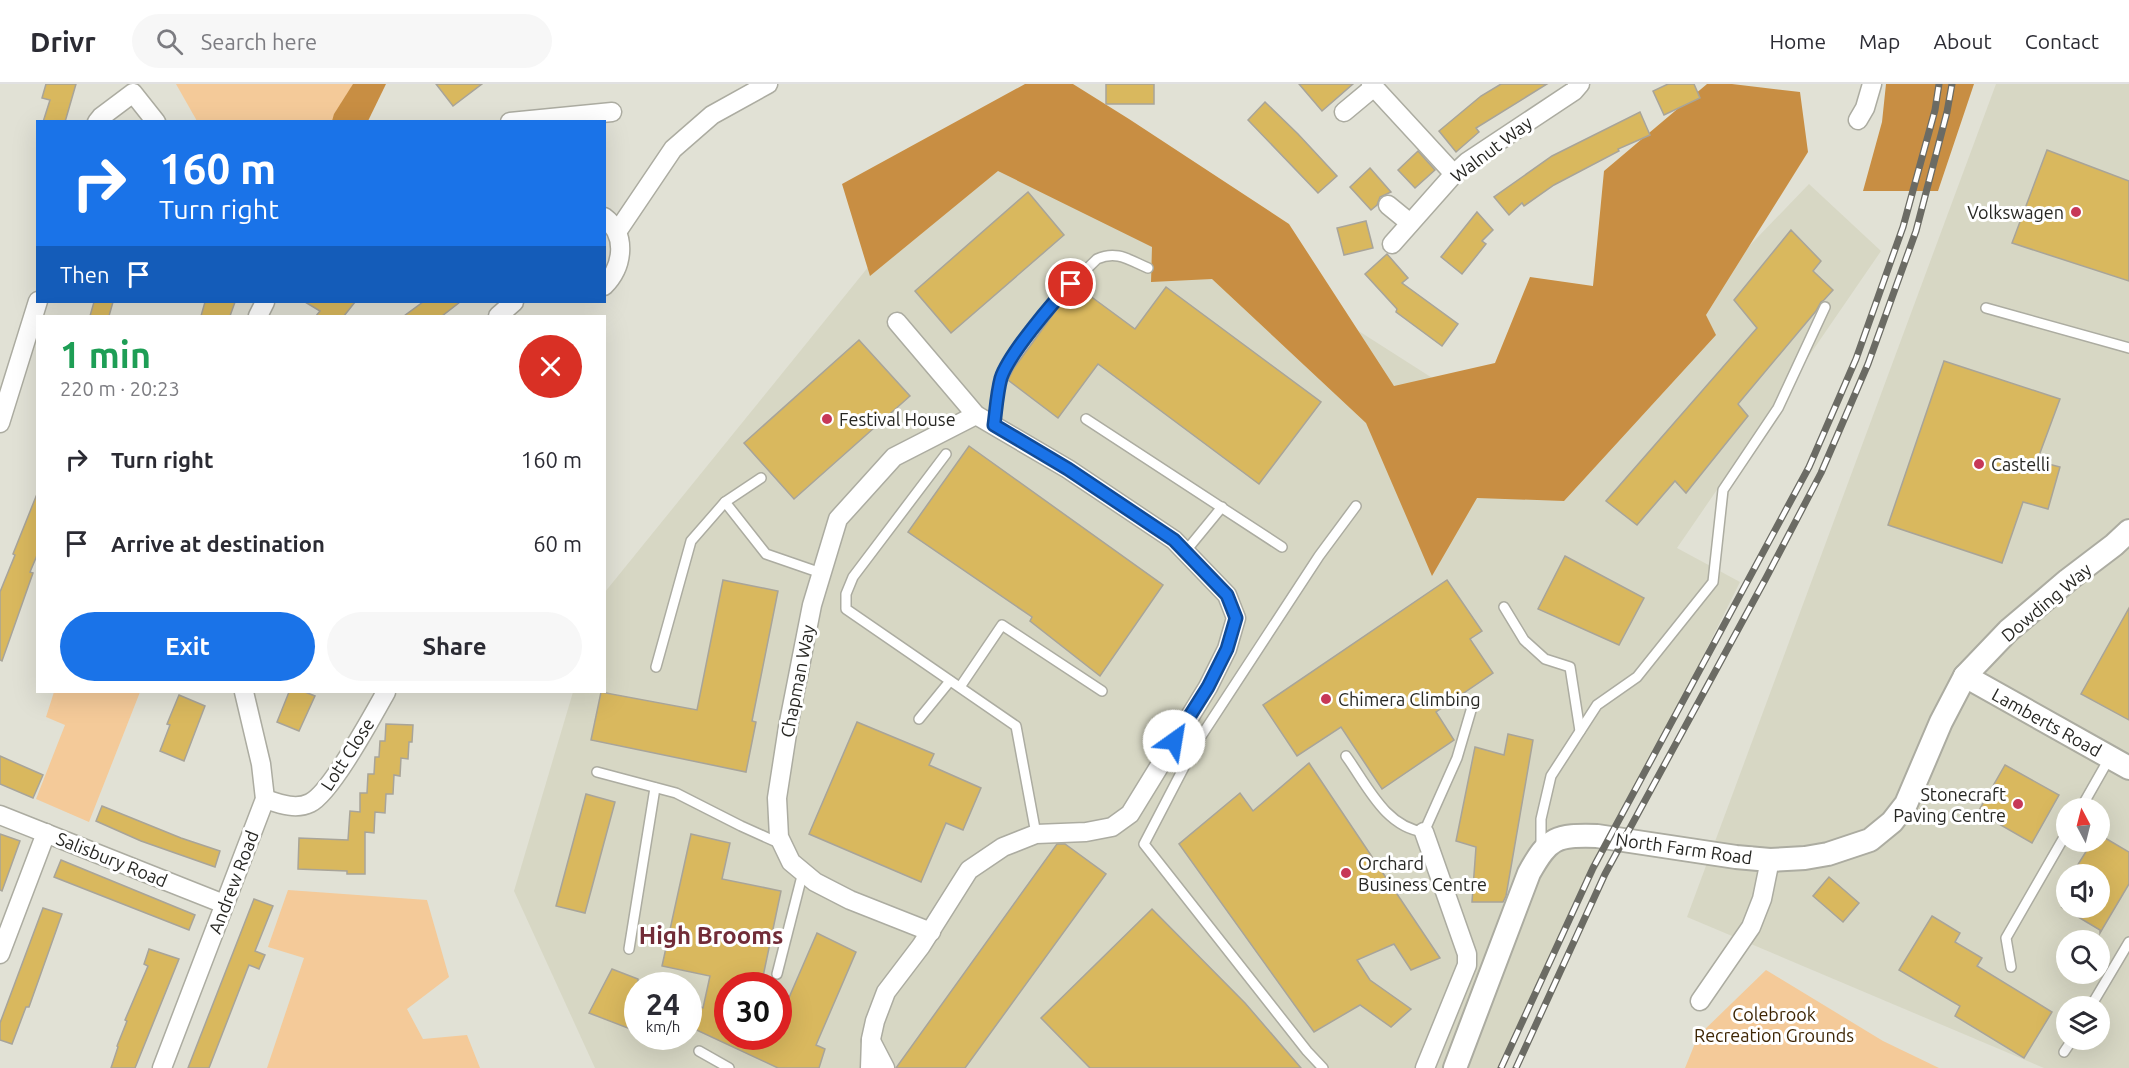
<!DOCTYPE html>
<html lang="en">
<head>
<meta charset="utf-8">
<style>
  :root { --surface:#fff; --page:#f7f7f7; --text:#2b2b33; --muted:#7c7c81; --line:#e1e1e2; --accent:#1a73e8 }
  body { margin:0; font-family:Ubuntu,sans-serif; background:var(--page); color:var(--text); height:100vh; display:flex; flex-direction:column; font-size:22px; white-space:nowrap }
  * { box-sizing:border-box; margin:0 }
  p { font-size:20px; color:var(--muted) }
  .icon { flex:none; width:33px; height:33px; fill:none; stroke:currentColor; stroke-width:2; stroke-linecap:round; stroke-linejoin:round }
  .map { position:relative; flex:1; overflow:hidden }
  .side { position:absolute; left:36px; top:231px; width:570px; height:378px; display:flex; flex-direction:column; background:var(--surface); border-radius:0px; box-shadow:0 6px 24px #0002 }
  .side>* { flex:none }
  .guide { position:absolute; left:36px; top:36px; width:570px; height:183px; border-radius:0px; box-shadow:0 6px 24px #0002; background:#1a73e8; color:#fff; overflow:hidden }
  .needle { width:39px; rotate:353deg }
  .buttons { position:absolute; left:2056px; top:714px; display:grid; gap:12px }
  .buttons a { display:grid; place-items:center; width:54px; height:54px; border-radius:50%; background:var(--surface); box-shadow:0 6px 24px #0002; font-size:30px }
  .speed { position:absolute; left:624px; top:888px; display:flex; gap:12px; font-size:30px; font-weight:700; text-align:center }
  .speed>* { display:grid; place-content:center; width:78px; height:78px; border-radius:50%; background:var(--surface); box-shadow:0 6px 24px #0002; line-height:1 }
  .speed small { font-size:15px; font-weight:400 }
  .speed .limit { border:9px solid #d22; background:#fff; color:#111 }
  .pin { position:absolute; display:grid; place-items:center; width:51px; height:51px; color:#fff; margin:-26px; border:3px solid #fff; border-radius:50%; box-shadow:0 2px 6px #0007 }
  .me { position:absolute; width:66px; margin:-33px; rotate:32deg; stroke-linejoin:round; filter:drop-shadow(0 0 4px #0008) }
  .turn { display:flex; align-items:center; gap:21px; height:126px; padding:0 24px; font-size:27px }
  .turn .icon { width:78px; height:78px; stroke-width:2.5 }
  .turn b { display:block; font-size:42px; line-height:51px }
  .then { display:flex; align-items:center; height:57px; padding:0 24px; background:#0003; gap:12px; font-size:22px }
  .round { display:grid; place-items:center; flex:none; width:63px; height:63px; border-radius:32px; background:var(--page) }
  .overview { display:flex; align-items:center; justify-content:space-between; height:102px; padding:0 24px }
  h1 { font-size:36px; font-weight:700; line-height:45px; color:#1e9e55 }
  .button { display:flex; gap:12px; margin-top:auto; padding:12px 24px }
  .button a { flex:1; height:69px; border-radius:36px; background:var(--accent); color:#fff; font-size:24px; font-weight:700; line-height:69px; text-align:center }
  .button a+a { background:var(--page); color:var(--text) }
  ul { padding:0; list-style:none }
  li { display:flex; align-items:center; gap:18px; height:84px; padding:0 24px }
  li div { flex:1 }
  li b { display:block; font-size:22px }
  li em { font-style:normal }
  header { display:flex; align-items:center; gap:36px; box-sizing:border-box; height:84px; padding:0 30px; background:var(--surface); border-bottom:2px solid var(--line) }
  header strong { font-size:28px }
  nav { display:flex; gap:33px; margin-inline-start:auto; font-size:21px }
  .search { width:420px; height:54px; background:var(--page); display:flex; align-items:center; gap:15px; box-sizing:border-box; padding:0 21px; border-radius:33px; color:var(--muted); font-size:22px }
  .map>svg:first-child { display:block }
</style>
</head>
<body>
<header>
<strong>Drivr</strong>
<div class="search"><svg class="icon" aria-label="search" viewBox="0 0 24 24"><circle cx="10" cy="10" r="6"/><path d="M15 15l6 6"/></svg>Search here</div>
<nav><a>Home</a><a>Map</a><a>About</a><a>Contact</a></nav>
</header>
<div class="map">
<svg width="2129" height="984" viewBox="0 0 2129 984">
  <rect width="100%" height="100%" fill="#e1e1d5"/>
  <g fill="#d7d7c4" fill-rule="evenodd">
    <path d="M1996,0h133v984h-85l-357,-151zM2067,724h33v34h-33zM2067,790h33v34h-33zM2067,856h33v34h-33zM2067,922h33v34h-33z"/>
    <path d="M1001,19l549,350 259,-269 72,67 -204,297 63,34 -242,486h-903l-81,-177 59,-199h31l1,-100zM638,902h50v50h-50zM728,902h50v50h-50z"/>
  </g>
  <g fill="#f4ca99">
    <polygon points="176,0 371,0 357,38 197,37"/>
    <polygon points="54,608 140,608 89,738 36,715 65,641 46,633"/>
    <polygon points="288,806 427,816 449,893 407,925 423,955 467,951 480,984 267,984 304,874 268,863"/>
    <polygon points="1766,886 1883,957 1939,984 1685,984 1698,952"/>
  </g>
  <g fill="#c88e43">
    <polygon points="353,0 386,0 368,37 332,37 334,30"/>
    <polygon points="1025,0 1073,0 1129,35 1289,140 1394,302 1495,279 1530,193 1593,202 1604,87 1707,0 1732,0 1800,8 1808,68 1706,231 1716,251 1564,417 1477,414 1432,492 1366,339 1212,195 1151,198 1152,163 998,87 870,192 842,100"/>
    <polygon points="1886,0 1974,0 1938,107 1863,107 1882,38"/>
  </g>
  <g fill="#d9b85e" stroke="#a8a499" stroke-width="1.5">
    <polygon points="46,0 76,0 65,38 43,38 50,16 42,14"/>
    <polygon points="436,0 482,0 453,22"/>
    <rect x="1106" y="0" width="48" height="20"/>
    <polygon points="1299,0 1353,0 1322,27"/>
    <polygon points="1501,0 1547,0 1476,44 1479,48 1456,68 1439,47 1481,12"/>
    <polygon points="1668,0 1694,0 1700,14 1664,31 1653,7"/>
    <polygon points="1265,18 1298,50 1337,92 1318,109 1248,36"/>
    <polygon points="1640,28 1650,51 1618,65 1619,67 1554,101 1524,122 1522,119 1509,131 1494,113 1552,72"/>
    <polygon points="2047,66 2129,97 2129,197 2012,159"/>
    <polygon points="1418,67 1435,86 1415,104 1398,86"/>
    <polygon points="1370,84 1391,108 1380,113 1377,121 1371,126 1350,103"/>
    <polygon points="1028,108 1064,151 951,249 915,207"/>
    <polygon points="1477,128 1493,146 1482,157 1486,160 1462,190 1441,173"/>
    <polygon points="1366,137 1373,164 1344,171 1337,144"/>
    <polygon points="1791,146 1821,177 1813,187 1833,206 1824,216 1821,218 1816,227 1738,320 1748,332 1686,409 1675,397 1637,441 1606,417 1757,244 1734,216"/>
    <polygon points="1387,170 1408,194 1402,199 1458,240 1442,262 1396,228 1397,225 1365,190"/>
    <polygon points="1078,203 1135,245 1166,203 1321,318 1259,400 1098,280 1058,334 1008,296 1014,284 1057,225"/>
    <polygon points="94,218 113,218 109,232 90,232"/>
    <polygon points="205,218 235,218 230,232 201,232"/>
    <polygon points="305,218 355,218 344,232 316,232 320,227"/>
    <polygon points="423,218 460,218 442,232 404,232"/>
    <polygon points="859,256 910,312 794,415 744,359"/>
    <polygon points="1944,277 2060,315 2037,377 2060,383 2048,425 2023,418 2002,479 1888,441"/>
    <polygon points="969,362 1163,501 1100,592 1030,537 1032,533 908,448"/>
    <polygon points="37,410 38,469 30,488 33,489 2,577 0,576 0,508 15,471 13,470"/>
    <polygon points="1565,472 1644,514 1619,561 1538,525"/>
    <polygon points="723,496 778,507 752,637 756,638 746,688 591,656 601,608 697,626"/>
    <polygon points="1447,496 1482,547 1470,555 1493,589 1436,628 1454,656 1382,705 1341,643 1297,672 1263,621"/>
    <polygon points="2129,524 2129,636 2081,610"/>
    <polygon points="289,608 305,608 315,612 299,647 277,638"/>
    <polygon points="179,611 205,622 184,677 160,667 170,641 167,640"/>
    <polygon points="857,638 934,670 929,681 981,704 963,746 946,739 921,798 809,750"/>
    <polygon points="386,640 413,641 412,658 409,658 408,675 401,674 400,692 394,691 393,710 386,710 385,729 375,728 374,749 365,748 365,790 347,790 347,787 298,785 299,754 348,756 350,727 360,728 360,709 367,709 368,690 374,690 375,673 379,673 380,657 385,657"/>
    <polygon points="1508,650 1533,656 1506,812 1503,818 1472,818 1476,763 1456,757 1475,663 1504,671"/>
    <polygon points="0,672 43,691 33,714 0,700"/>
    <polygon points="1309,679 1440,874 1411,886 1394,860 1357,876 1370,896 1411,925 1391,943 1360,921 1314,948 1179,760 1240,709 1253,727"/>
    <polygon points="2005,681 2059,711 2032,759 1978,728"/>
    <polygon points="586,710 615,718 585,829 556,822"/>
    <polygon points="102,722 181,754 220,767 215,783 141,757 96,737"/>
    <polygon points="0,750 20,757 2,807 0,806"/>
    <polygon points="691,750 730,759 722,795 781,807 761,902 745,902 728,898 728,952 778,952 778,939 817,849 856,868 816,961 825,965 819,984 778,984 688,942 688,917 703,924 710,892 662,882"/>
    <polygon points="2100,751 2129,768 2129,800 2100,849 2100,846 2063,824 2100,824 2100,790 2072,790 2092,758 2100,758"/>
    <polygon points="1057,760 1065,760 1106,790 965,984 896,984"/>
    <polygon points="61,776 195,831 189,846 54,793"/>
    <polygon points="1829,793 1859,819 1843,838 1813,812"/>
    <polygon points="254,815 273,822 255,867 265,871 259,885 249,881 209,984 188,984"/>
    <polygon points="43,824 62,830 29,923 26,923 12,960 0,956 0,939"/>
    <polygon points="1152,825 1245,919 1301,984 1090,984 1041,934"/>
    <polygon points="1932,832 1960,849 1955,858 1982,874 1977,882 2052,928 2024,974 1955,932 1960,922 1899,886"/>
    <polygon points="149,865 179,875 135,984 111,984 118,963 117,962 127,937 125,936 148,882 144,880"/>
    <polygon points="612,885 638,895 638,948 589,929"/>
  </g>
  <g fill="none" stroke-linecap="round" stroke-linejoin="round">
    <defs>
      <g id="service">
        <polyline points="1986,224 2129,264"/>
        <polyline points="1086,335 1282,463"/>
        <path d="M994,341l7,-47 12,-22 44,-58 40,-39c20,-9 32,1 51,9"/>
        <polyline points="946,370 853,493 846,510 846,525 1016,642 1036,750"/>
        <polyline points="725,418 766,470 821,489"/>
        <polyline points="1185,468 1222,423"/>
        <polyline points="1504,523 1524,556 1545,575 1570,583 1580,647"/>
        <polyline points="656,583 691,457 725,418 761,394"/>
        <polyline points="960,603 1002,541 1102,607"/>
        <polyline points="919,635 950,597"/>
        <path d="M1346,672c21,29 39,71 78,76l33,-74 15,-51"/>
        <polyline points="597,688 676,709 741,742 781,760"/>
        <polyline points="2081,724 2110,673"/>
        <polyline points="1541,763 1541,735 1551,692 1597,621 1637,593 1713,498 1723,406 1778,324 1825,223"/>
        <polyline points="629,865 655,704"/>
        <polyline points="2011,883 2006,854 2067,748"/>
        <polyline points="777,890 803,788"/>
        <polyline points="2091,922 2129,858"/>
        <polyline points="699,967 729,984"/>
        <polyline points="2064,968 2072,956"/>
        <polyline points="1323,984 1307,967 1144,760 1196,660 1319,472 1356,422"/>
      </g>
      <g id="minor">
        <polyline points="1371,0 1454,90"/>
        <polyline points="1344,28 1374,3"/>
        <polyline points="1858,36 1865,24 1872,0"/>
        <polyline points="97,38 101,33 133,9 156,38"/>
        <polyline points="510,38 612,28"/>
        <polyline points="1388,121 1410,139"/>
        <path d="M604,133c24,18 19,50 0,69"/>
        <polyline points="617,148 673,65 712,31 768,0"/>
        <polyline points="1392,160 1454,90 1467,78 1574,7 1580,0"/>
        <polyline points="258,232 265,218"/>
        <polyline points="498,232 514,218"/>
        <polyline points="0,339 38,217"/>
        <path d="M265,715c15,5 31,11 45,4 21,-10 63,-88 76,-111"/>
        <polyline points="0,731 224,820"/>
        <polyline points="1424,748 1467,870 1467,881 1425,984"/>
        <polyline points="931,848 850,816 815,798 791,778 779,753 777,714 788,643 812,521 838,435 894,373 976,331"/>
        <polyline points="0,870 46,749"/>
        <polyline points="1700,917 1751,843 1762,815 1770,776"/>
        <polyline points="871,957 885,984"/>
        <polyline points="162,984 265,715 261,680 244,608"/>
        <polyline points="870,984 871,955 875,937 886,908 921,862 969,786 1003,763 1036,750 1086,748 1112,743 1130,730 1208,603 1227,565 1236,534 1227,511 1174,456 1068,385 976,331 897,238"/>
      </g>
      <g id="tertiary">
        <polyline points="1965,592 2129,684"/>
        <path d="M1455,984l74,-195c20,-36 27,-38 68,-37l139,21 34,3 35,-2 23,-4 42,-14 22,-18 14,-18 35,-82 24,-46 43,-45 60,-51 46,-35 15,-14"/>
      </g>
    </defs>
    <use href="#service" stroke="#acaca1" stroke-width="12"/>
    <use href="#minor" stroke="#acaca1" stroke-width="21"/>
    <use href="#tertiary" stroke="#acaca1" stroke-width="26"/>
    <use href="#service" stroke="#fff" stroke-width="9"/>
    <use href="#minor" stroke="#fff" stroke-width="18"/>
    <use href="#tertiary" stroke="#fff" stroke-width="22"/>
    <defs>
      <g id="rail">
        <polyline points="1501,984 1593,784 1809,383 1856,275 1903,143 1935,26 1939,0"/>
        <polyline points="1516,984 1605,790 1766,494 1821,389 1868,280 1916,147 1947,28 1952,0"/>
      </g>
    </defs>
    <use href="#rail" stroke="#6b6b64" stroke-width="7"/>
    <use href="#rail" stroke="#fff" stroke-width="4.5" stroke-dasharray="14" stroke-linecap="butt"/>
  </g>
  <g fill="none" stroke-linecap="round" stroke-linejoin="round">
    <defs>
      <path id="route" d="M1071,200c-18,18 -62,70 -70,94 -4,15 -5,32 -7,47l74,44 106,71 53,55 9,23 -9,31 -19,38 -34,54"/>
    </defs>
    <use href="#route" stroke="#114b97" stroke-width="15"/>
    <use href="#route" stroke="#1a73e8" stroke-width="10"/>
  </g>
  <g fill="#c73857" stroke="#fff" stroke-width="2">
    <circle cx="2076" cy="128" r="6"/>
    <circle cx="827" cy="335" r="6"/>
    <circle cx="1979" cy="380" r="6"/>
    <circle cx="1326" cy="615" r="6"/>
    <circle cx="2018" cy="720" r="6"/>
    <circle cx="1346" cy="789" r="6"/>
  </g>
  <g text-anchor="middle" dominant-baseline="central" stroke-width="6" stroke-linejoin="round" paint-order="stroke">
    <g font-size="18" fill="#272723" stroke="#fff">
      <text transform="translate(1491 65) rotate(-37)">Walnut Way</text>
      <text transform="translate(2046 518) rotate(-40)">Dowding Way</text>
      <text transform="translate(797 597) rotate(-79)">Chapman Way</text>
      <text transform="translate(2047 638) rotate(29)">Lamberts Road</text>
      <text transform="translate(347 670) rotate(-57)">Lott Close</text>
      <text transform="translate(1684 764) rotate(8)">North Farm Road</text>
      <text transform="translate(112 775) rotate(22)">Salisbury Road</text>
      <text transform="translate(233 798) rotate(-69)">Andrew Road</text>
    </g>
    <g font-size="18" fill="#272723" stroke="#fff" text-anchor="start">
      <text x="2064" y="128" text-anchor="end">Volkswagen</text>
      <text x="839" y="335">Festival House</text>
      <text x="1991" y="380">Castelli</text>
      <text x="1338" y="615">Chimera Climbing</text>
      <text x="2006" y="710" text-anchor="end">Stonecraft<tspan x="2006" dy="21">Paving Centre</tspan></text>
      <text x="1358" y="779">Orchard<tspan x="1358" dy="21">Business Centre</tspan></text>
    </g>
    <g font-size="18" fill="#3e2604" stroke="#fff">
      <text x="1774" y="930">Colebrook<tspan x="1774" dy="21">Recreation Grounds</tspan></text>
    </g>
    <g font-size="24" font-weight="bold" fill="#722c38" stroke="#fff">
      <text x="711" y="851">High Brooms</text>
    </g>
  </g>
</svg>
<div class="buttons">
<a><svg class="needle" viewBox="-14 -14 28 28"><path d="M0-13l5 13h-10z" fill="#e53935"/><path d="M0 13l5-13h-10z" fill="#7c7c81"/></svg></a>
<a><svg class="icon" aria-label="sound" viewBox="0 0 24 24"><path d="M4 9h4l5-4v14l-5-4H4zM17 9q2 3 0 6"/></svg></a>
<a><svg class="icon" aria-label="search" viewBox="0 0 24 24"><circle cx="10" cy="10" r="6"/><path d="M15 15l6 6"/></svg></a>
<a><svg class="icon" aria-label="layers" viewBox="0 0 24 24"><path d="M12 4l9 5-9 5-9-5zM3 14l9 5 9-5"/></svg></a>
</div>
<div class="speed"><div>24<small>km/h</small></div><div class="limit">30</div></div>
<div class="pin" style="left:1071px;top:200px;background:#d93025"><svg class="icon" aria-label="arrive" viewBox="0 0 24 24"><path d="M6 21V4h12l-3 4 3 4H6"/></svg></div>
<svg class="me" style="left:1174px;top:657px" viewBox="-20 -20 40 40"><circle r="19" fill="#fff"/><path d="M0-13L10 11 0 6-10 11z" fill="#1a73e8"/></svg>
<div class="guide">
<div class="turn"><svg class="icon" aria-label="right" viewBox="0 0 24 24"><path d="M7 20v-9h11M14 6l5 5-5 5"/></svg><div><b>160 m</b>Turn right</div></div>
<div class="then">Then<svg class="icon" aria-label="arrive" viewBox="0 0 24 24"><path d="M6 21V4h12l-3 4 3 4H6"/></svg></div>
</div>
<section class="side">
<div class="overview"><div><h1>1 min</h1><p>220 m · 20:23</p></div><a class="round" style="background:#d93025;color:#fff"><svg class="icon" aria-label="close" viewBox="0 0 24 24"><path d="M6 6l12 12M18 6L6 18"/></svg></a></div>
<ul>
<li><svg class="icon" aria-label="right" viewBox="0 0 24 24"><path d="M7 20v-9h11M14 6l5 5-5 5"/></svg><div><b>Turn right</b></div><em>160 m</em></li>
<li><svg class="icon" aria-label="arrive" viewBox="0 0 24 24"><path d="M6 21V4h12l-3 4 3 4H6"/></svg><div><b>Arrive at destination</b></div><em>60 m</em></li>
</ul>
<div class="button"><a>Exit</a><a>Share</a></div>
</section>
</div>
</body>
</html>
